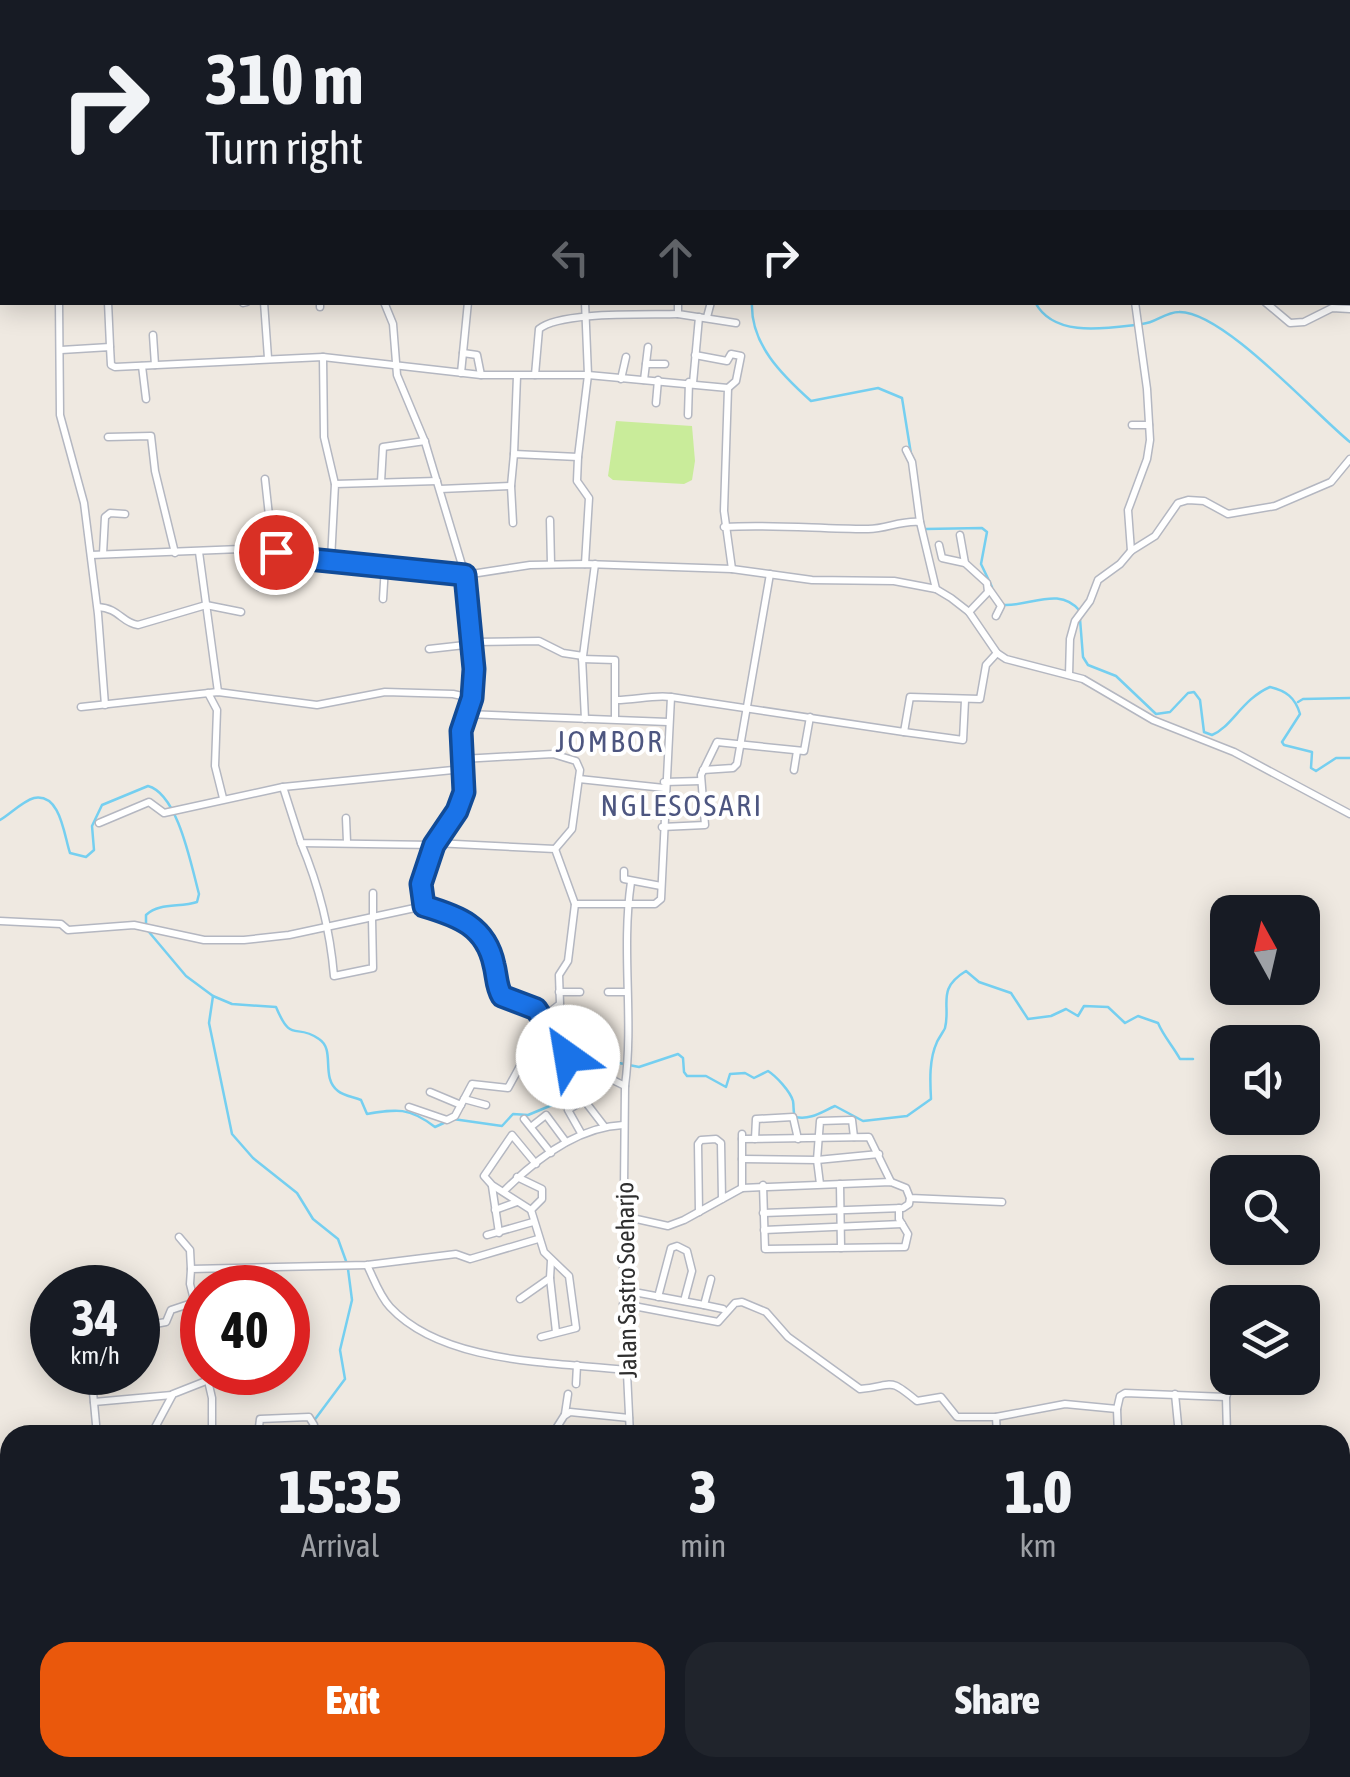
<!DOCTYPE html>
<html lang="en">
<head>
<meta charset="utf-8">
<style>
  :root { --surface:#171b24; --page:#20242c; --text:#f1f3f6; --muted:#9ea1a6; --accent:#ea580c }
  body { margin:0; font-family:"Asap Condensed",sans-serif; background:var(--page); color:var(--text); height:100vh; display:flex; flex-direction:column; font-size:38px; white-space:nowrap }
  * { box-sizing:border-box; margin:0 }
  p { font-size:32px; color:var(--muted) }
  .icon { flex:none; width:55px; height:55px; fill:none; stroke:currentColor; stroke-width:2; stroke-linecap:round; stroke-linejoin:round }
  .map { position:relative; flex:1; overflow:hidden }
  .sheet { position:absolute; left:0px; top:1425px; width:1350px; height:352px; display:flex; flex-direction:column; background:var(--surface); border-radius:30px 30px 0 0; box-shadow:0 5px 25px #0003 }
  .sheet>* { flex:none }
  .banner { position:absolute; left:0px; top:0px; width:1350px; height:305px; box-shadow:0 5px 25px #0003; background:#171b24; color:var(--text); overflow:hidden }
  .needle { width:65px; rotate:352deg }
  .tools { position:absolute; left:1210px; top:895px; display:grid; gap:20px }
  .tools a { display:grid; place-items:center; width:110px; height:110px; border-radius:20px; background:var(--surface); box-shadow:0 5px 25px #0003; font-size:50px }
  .speed { position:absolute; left:30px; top:1265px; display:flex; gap:20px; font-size:50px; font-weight:700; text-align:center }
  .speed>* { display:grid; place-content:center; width:130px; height:130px; border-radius:50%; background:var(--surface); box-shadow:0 5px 25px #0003; line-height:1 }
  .speed small { font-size:25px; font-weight:400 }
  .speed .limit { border:15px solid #d22; background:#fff; color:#111 }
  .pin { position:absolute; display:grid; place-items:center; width:85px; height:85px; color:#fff; margin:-42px; border:5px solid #fff; border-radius:50%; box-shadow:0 2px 10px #0007 }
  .me { position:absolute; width:110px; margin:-55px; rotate:328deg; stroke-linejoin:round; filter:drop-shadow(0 0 8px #0008) }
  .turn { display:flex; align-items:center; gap:35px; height:210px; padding:0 40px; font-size:45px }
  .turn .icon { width:130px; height:130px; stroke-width:2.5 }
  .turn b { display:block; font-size:70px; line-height:85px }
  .lanes { display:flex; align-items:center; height:95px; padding:0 40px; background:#0003; justify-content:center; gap:50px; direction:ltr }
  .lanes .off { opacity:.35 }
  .eta { display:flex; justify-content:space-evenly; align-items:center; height:170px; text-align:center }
  .eta b { font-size:60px; font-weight:800; line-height:70px }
  .primary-button { display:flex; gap:20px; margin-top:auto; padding:20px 40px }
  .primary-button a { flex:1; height:115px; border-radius:30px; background:var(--accent); color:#fff; font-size:40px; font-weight:800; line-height:115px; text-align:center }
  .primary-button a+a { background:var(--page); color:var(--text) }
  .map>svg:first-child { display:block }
</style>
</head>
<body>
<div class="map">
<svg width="1350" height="1777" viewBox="0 0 1350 1777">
  <rect width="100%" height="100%" fill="#efe9e1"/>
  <polygon fill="#c9ec9a" points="616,421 692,426 695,461 692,480 684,484 613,480 608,476"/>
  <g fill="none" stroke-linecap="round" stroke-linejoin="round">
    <g stroke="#75cff0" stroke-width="2.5">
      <polyline points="1308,0 1309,2"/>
      <polyline points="453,2 455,0"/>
      <polyline points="772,2 774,0"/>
      <polyline points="1348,51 1350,51"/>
      <path d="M752,302c-2,42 30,73 59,99l67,-13 24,10 9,56"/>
      <path d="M1035,302c18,35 68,27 100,23"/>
      <path d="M1142,324c14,-1 23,-12 37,-12 44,-1 134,100 171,130"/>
      <polyline points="925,529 982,528 987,532 981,564 992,587"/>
      <path d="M1004,605c28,1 55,-19 76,6"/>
      <path d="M1080,619l3,38 5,8 28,11 40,38 14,-2 18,-19 6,-1 6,8 4,32 8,3c20,-8 30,-36 58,-48 16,4 25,10 30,27l-18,28 2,3 28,7 -1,16 5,3 20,-13h14"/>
      <polyline points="1298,702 1303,699 1350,698"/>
      <path d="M0,820c10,-6 23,-19 34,-22 27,-5 30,38 36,55l16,4 8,-7 -2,-24 10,-21 46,-19c30,8 43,79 51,108l-2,8c-17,6 -37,0 -51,13v9"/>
      <polyline points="149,932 186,976 213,996 209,1023 232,1134 253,1158 297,1193 313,1219 338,1239 346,1261"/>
      <path d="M213,996l19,8 44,3c16,38 19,15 43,32 17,11 1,38 19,52 6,5 16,6 23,9l6,14c30,-5 42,-7 68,13l11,-5"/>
      <path d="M453,1119l49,7 11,-12 15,1 70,-29 16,-24 25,5 39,-13 5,4 1,14 3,4h19l20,11 4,-13 15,-1 9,5 14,-7c8,5 22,20 25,30 1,6 0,11 2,16 17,3 26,-5 40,-11l28,15 44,-5 24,-17c-1,-18 -2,-40 6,-57 0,-1 8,-13 8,-14 6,-23 -9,-39 21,-57l13,11 32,11 17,26 23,-3 15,-7 12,7 6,-10 24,1 17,16 13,-7 20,7c6,14 15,23 22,36h13"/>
      <polyline points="313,1422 345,1379 340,1350 352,1300 348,1269"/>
      <polyline points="817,1768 823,1777"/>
      <polyline points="1335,1777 1350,1762"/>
    </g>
    <defs>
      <g id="minor">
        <polyline points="113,0 114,2"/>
        <polyline points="355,2 356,0"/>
        <polyline points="781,2 783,0"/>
        <polyline points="950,2 951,0"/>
        <polyline points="1129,2 1129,0"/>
        <polyline points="0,13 2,14"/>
        <polyline points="0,82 2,88"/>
        <polyline points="59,302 60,415 84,503 98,614 105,705"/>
        <polyline points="108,302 110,346"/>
        <polyline points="264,302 268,358"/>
        <polyline points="320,302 320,307"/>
        <path d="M384,302l9,22 4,51 28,67 40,133 9,67 -3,56 -10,33 3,61 -7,19 -24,34 -12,39 3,22c34,10 62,20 70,59 3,11 2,21 8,31l34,13 20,34 16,17 53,26 -2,204 7,145"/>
        <polyline points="678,302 678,314 736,323"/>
        <polyline points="1265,302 1290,323 1304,322 1332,308 1350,309"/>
        <polyline points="243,303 247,302"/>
        <polyline points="707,317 711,302"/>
        <polyline points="153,335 155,365"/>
        <polyline points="61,350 110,347 111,365 115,367 323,357 481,375 588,375 728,388 724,511 732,569"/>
        <polyline points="463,353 477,355 481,375"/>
        <polyline points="695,355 727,361 731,354 741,356 736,381 728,388"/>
        <polyline points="323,357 324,437 335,484"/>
        <polyline points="646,364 665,364"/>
        <polyline points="142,366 146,399"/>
        <polyline points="461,373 468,302"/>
        <path d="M535,375l4,-46c21,-18 108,-14 139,-15"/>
        <polyline points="621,379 626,357"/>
        <polyline points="644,380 648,347"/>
        <polyline points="693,383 699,317"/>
        <polyline points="656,403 658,380"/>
        <polyline points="688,415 689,382"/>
        <polyline points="1132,425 1149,425"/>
        <polyline points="108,437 151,436 155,471 175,553"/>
        <polyline points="906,450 912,462 920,522 936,589"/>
        <polyline points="514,454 517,376"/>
        <polyline points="578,457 577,481 589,498 585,564"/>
        <polyline points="265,479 273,552"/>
        <polyline points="381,482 383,447 425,441"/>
        <polyline points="440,489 511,486"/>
        <polyline points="550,520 551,564"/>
        <polyline points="513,523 511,486 514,454 578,457 588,375 585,302"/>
        <path d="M724,527c48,-3 95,2 142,2 19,1 34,-9 54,-7"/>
        <polyline points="960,535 965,563"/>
        <polyline points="939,545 942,558 965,563 987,583 988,592 969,612"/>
        <polyline points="1131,551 1128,510 1147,459 1150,440 1147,389 1135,302"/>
        <polyline points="199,552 218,692"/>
        <polyline points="103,554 105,517 110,513 125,514"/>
        <polyline points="91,555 241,549 465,575 530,565 585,564 732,569 812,580 894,581 936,589 951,598 969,612 997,653 1006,659 1083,679 1153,720 1234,752 1350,814"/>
        <polyline points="331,560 335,484 437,481"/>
        <polyline points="259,587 265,551"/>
        <polyline points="989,589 1001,606 996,616"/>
        <polyline points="383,599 385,566"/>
        <path d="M98,607c21,1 24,16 40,18l68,-20 35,7"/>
        <polyline points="474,642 539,641 563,653 583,656 595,564"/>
        <polyline points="429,649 474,644"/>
        <polyline points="582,657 585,719"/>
        <polyline points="582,659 615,660 615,719"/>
        <polyline points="1069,675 1070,639 1075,621 1090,601 1098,580 1120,564 1131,551 1155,536 1178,503 1188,500 1204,501 1228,514 1275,506 1331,482 1350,459"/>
        <polyline points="208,693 217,710 215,766 223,798"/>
        <path d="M616,700c20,0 35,-5 55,-3"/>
        <polyline points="81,707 218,692 317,705 385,692 453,694 471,698"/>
        <polyline points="467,714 668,722"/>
        <polyline points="904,732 963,740 965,700"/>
        <polyline points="462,759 553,754 576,761 580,770 572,829 555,849"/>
        <polyline points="703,770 733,768 737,764 770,574"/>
        <polyline points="794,770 797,751"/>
        <polyline points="579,779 664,788"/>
        <polyline points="664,782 701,781"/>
        <polyline points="346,818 347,842"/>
        <polyline points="99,823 149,802 164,813 283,787"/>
        <polyline points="662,827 705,825 701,775 717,742 804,751 810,717"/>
        <path d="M301,843c18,43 29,86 33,133l39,-8 -1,-50"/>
        <polyline points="435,843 555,849 575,904 655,904 661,899 671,697 904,732 910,697 980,699 986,665 997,653"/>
        <polyline points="433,845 301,843 283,787 463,769"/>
        <polyline points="624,871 624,879 661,886"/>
        <polyline points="373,893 373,917"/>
        <polyline points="0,921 61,924 68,930 134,925 204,940 244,940 289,935 424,906"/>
        <polyline points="559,992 580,992"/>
        <polyline points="608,992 627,992"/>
        <polyline points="543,1017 560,1004 559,975 568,961 575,904"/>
        <path d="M625,1086c9,-68 -4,-135 6,-204"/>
        <polyline points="430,1092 461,1105"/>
        <polyline points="464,1099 486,1105"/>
        <polyline points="409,1107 447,1120 455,1116 472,1084 508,1088 531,1046 548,1030"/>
        <polyline points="524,1119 551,1153"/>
        <polyline points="532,1126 546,1115 566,1142"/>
        <polyline points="581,1133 568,1110 584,1100 604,1126"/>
        <polyline points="742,1139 869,1137 891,1182"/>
        <polyline points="755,1139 756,1119 793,1117 798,1139"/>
        <polyline points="742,1159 817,1160 879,1154"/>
        <polyline points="536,1164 512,1135 484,1176 492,1185 531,1210 544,1252 569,1276 576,1328 541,1337"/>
        <polyline points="517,1177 542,1189 542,1199 531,1210"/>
        <polyline points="820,1184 817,1160 820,1121 852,1120 854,1137"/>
        <polyline points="840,1184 841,1248"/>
        <polyline points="763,1185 765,1249 905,1247 908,1234 899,1219 899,1208"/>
        <polyline points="492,1186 499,1233"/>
        <polyline points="742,1188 742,1134"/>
        <path d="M504,1191c32,-32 73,-64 119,-66"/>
        <polyline points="495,1210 517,1202"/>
        <polyline points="699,1212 698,1144 701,1140 716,1139 721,1143 722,1199"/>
        <polyline points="763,1213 903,1208 909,1204 910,1198"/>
        <polyline points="623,1216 668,1226 684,1220 742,1188 891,1182 906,1188 910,1198 1002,1202"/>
        <polyline points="764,1230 902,1224"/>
        <polyline points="487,1235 533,1222"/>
        <polyline points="179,1237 190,1250 191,1269"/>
        <path d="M367,1265c7,14 12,30 23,42 53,57 162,55 236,63"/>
        <polyline points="550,1278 556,1332"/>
        <polyline points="623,1290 704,1305 711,1279"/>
        <polyline points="658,1297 671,1248 677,1246 687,1251 692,1271 684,1301"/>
        <polyline points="520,1299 550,1278 551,1261"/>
        <path d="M623,1304l95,18 17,-19 7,-1 24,10 22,25 72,52c35,-3 27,-13 57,12l24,-4 16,20h39l1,18"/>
        <polyline points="704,1305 723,1309"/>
        <polyline points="202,1332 190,1284 191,1269 367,1265 456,1254 470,1259 538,1239"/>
        <polyline points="138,1343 144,1342 155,1324 166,1322 171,1310 195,1302"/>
        <polyline points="288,1349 295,1354"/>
        <polyline points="206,1372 212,1398 212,1435"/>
        <polyline points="576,1384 577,1365"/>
        <polyline points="1175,1394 1179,1435"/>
        <polyline points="94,1402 172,1395"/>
        <polyline points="1117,1409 1118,1435"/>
        <polyline points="565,1414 568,1394"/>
        <polyline points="996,1417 1065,1404 1117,1409 1120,1396 1125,1393 1226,1397"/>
        <polyline points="97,1435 93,1392 99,1372"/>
        <polyline points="151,1435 173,1394 206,1381"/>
        <polyline points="258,1435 260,1419 309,1417 314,1425 307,1435"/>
        <polyline points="552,1435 564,1416 570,1412 629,1418"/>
        <polyline points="1227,1435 1226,1397 1233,1378"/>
        <polyline points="1344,1461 1350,1485"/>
        <polyline points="0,1467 10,1467"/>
        <polyline points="1340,1536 1350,1537"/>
        <polyline points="1340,1579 1350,1579"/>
        <polyline points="1340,1622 1350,1622"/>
        <polyline points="1340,1669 1350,1670"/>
        <polyline points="1340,1693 1350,1695"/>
        <polyline points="878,1768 879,1777"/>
        <polyline points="943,1768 943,1777"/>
        <polyline points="1191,1768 1192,1777"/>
        <polyline points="468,1777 469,1768"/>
      </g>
      <g id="major">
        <polyline points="1340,1462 1350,1459"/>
        <polyline points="790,1777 797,1768"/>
      </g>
      <g id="highway">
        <polyline points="1236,0 1236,2"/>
        <polyline points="1348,242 1350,247"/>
        <polyline points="1348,254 1350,259"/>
      </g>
    </defs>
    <use href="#minor" stroke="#b4b7c1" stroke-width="9"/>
    <use href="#major" stroke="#c9c9c9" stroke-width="11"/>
    <use href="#highway" stroke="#c9c9c9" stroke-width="12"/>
    <use href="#minor" stroke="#fff" stroke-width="6"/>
    <use href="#major" stroke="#f2d163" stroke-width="9"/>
    <use href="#highway" stroke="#ffa35c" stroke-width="10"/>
  </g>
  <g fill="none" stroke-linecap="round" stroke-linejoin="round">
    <defs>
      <path id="route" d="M276,552l23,6 166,17 9,94 -2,29 -11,33 3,61 -7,19 -23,34 -13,39 3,22c34,10 62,20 70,59 3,11 2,21 8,31l34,13 32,48"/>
    </defs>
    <use href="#route" stroke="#114b97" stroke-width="25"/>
    <use href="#route" stroke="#1a73e8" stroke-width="18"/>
  </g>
  <g text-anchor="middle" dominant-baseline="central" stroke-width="8" stroke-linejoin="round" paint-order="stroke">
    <g font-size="25" fill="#2e2e2e" stroke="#fff">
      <text transform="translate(626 1280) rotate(-91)">Jalan Sastro Soeharjo</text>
    </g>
    <g font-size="30" letter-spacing="2.5" fill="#4d5680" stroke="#fff">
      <text x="610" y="741">JOMBOR</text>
      <text x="682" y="805">NGLESOSARI</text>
    </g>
  </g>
</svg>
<div class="tools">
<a><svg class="needle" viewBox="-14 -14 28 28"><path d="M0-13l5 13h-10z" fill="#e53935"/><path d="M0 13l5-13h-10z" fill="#9ea1a6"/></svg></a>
<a><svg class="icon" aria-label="sound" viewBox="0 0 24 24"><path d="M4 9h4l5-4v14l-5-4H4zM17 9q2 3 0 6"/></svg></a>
<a><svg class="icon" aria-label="search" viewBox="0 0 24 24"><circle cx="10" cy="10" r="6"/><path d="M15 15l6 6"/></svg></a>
<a><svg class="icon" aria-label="layers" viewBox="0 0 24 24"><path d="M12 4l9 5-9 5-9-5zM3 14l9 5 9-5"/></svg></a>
</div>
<div class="speed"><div>34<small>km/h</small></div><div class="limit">40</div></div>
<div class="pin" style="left:276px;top:552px;background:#d93025"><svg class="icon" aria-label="arrive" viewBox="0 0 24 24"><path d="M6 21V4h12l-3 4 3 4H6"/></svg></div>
<svg class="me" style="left:568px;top:1057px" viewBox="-20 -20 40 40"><circle r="19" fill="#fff"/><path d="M0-13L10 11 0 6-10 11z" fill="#1a73e8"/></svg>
<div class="banner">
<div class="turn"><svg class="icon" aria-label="right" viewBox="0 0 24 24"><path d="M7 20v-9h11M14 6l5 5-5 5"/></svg><div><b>310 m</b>Turn right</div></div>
<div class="lanes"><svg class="icon off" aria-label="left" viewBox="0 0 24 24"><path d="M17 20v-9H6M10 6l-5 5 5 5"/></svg><svg class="icon off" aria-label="ahead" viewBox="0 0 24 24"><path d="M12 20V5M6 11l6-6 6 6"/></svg><svg class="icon" aria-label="right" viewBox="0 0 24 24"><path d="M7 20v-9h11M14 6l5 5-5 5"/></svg></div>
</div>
<section class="sheet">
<div class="eta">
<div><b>15:35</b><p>Arrival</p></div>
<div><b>3</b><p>min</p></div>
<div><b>1.0</b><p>km</p></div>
</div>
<div class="primary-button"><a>Exit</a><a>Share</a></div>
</section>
</div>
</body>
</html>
